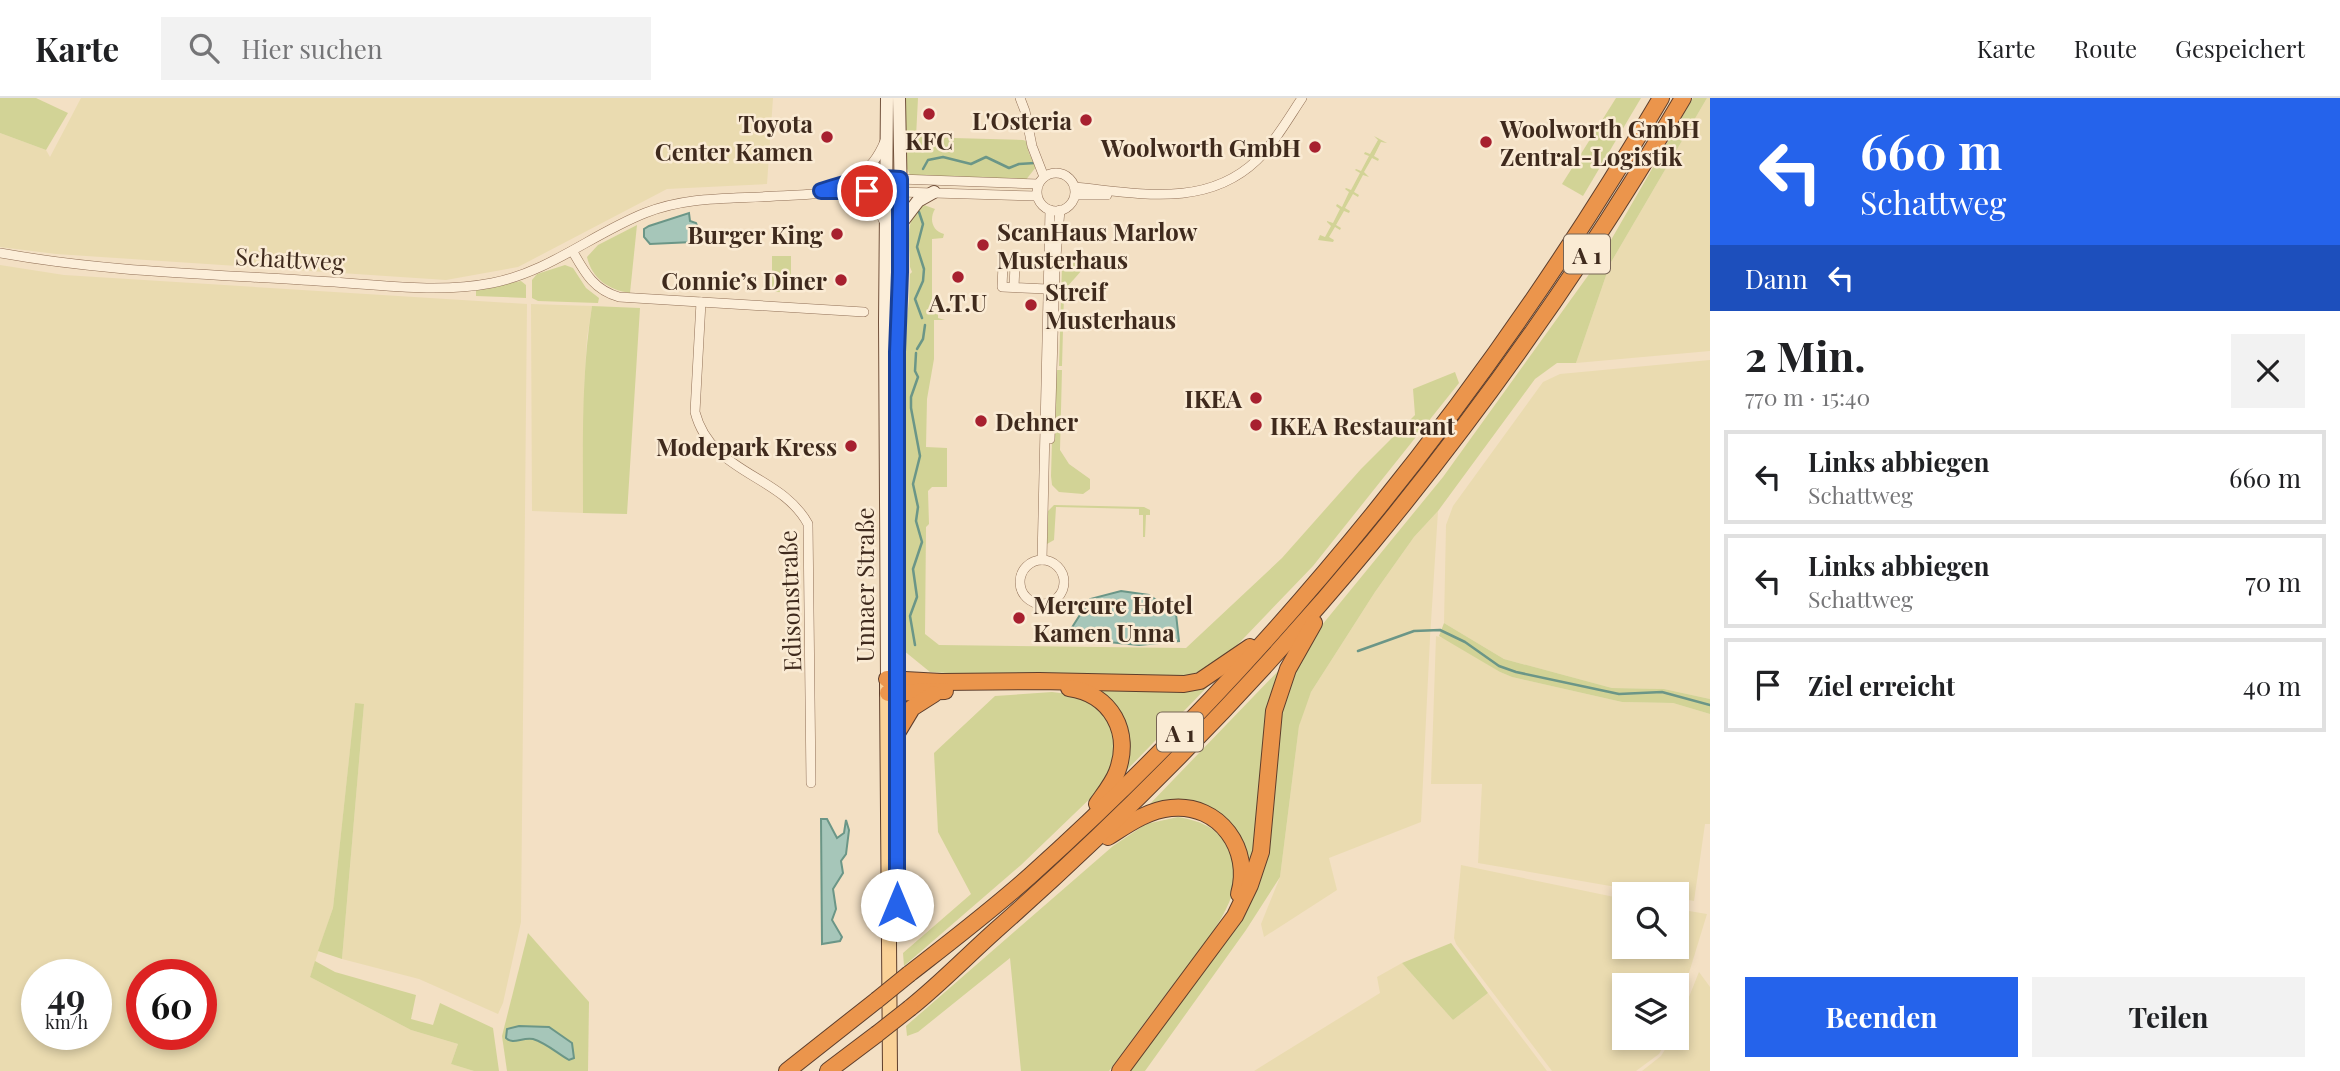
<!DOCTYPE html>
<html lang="de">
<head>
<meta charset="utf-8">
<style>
  :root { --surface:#fff; --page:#f2f2f2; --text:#202124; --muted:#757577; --line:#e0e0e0; --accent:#2563eb }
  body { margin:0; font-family:"Playfair Display",serif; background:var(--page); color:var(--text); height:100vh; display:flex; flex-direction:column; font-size:26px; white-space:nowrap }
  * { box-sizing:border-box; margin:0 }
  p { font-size:23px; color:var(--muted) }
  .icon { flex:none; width:38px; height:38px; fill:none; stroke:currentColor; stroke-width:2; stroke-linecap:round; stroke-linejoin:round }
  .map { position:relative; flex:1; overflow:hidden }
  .panel { display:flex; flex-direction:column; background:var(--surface); width:630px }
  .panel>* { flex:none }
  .guide { background:#2563eb; color:#fff; overflow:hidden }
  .buttons { position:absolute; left:1612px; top:784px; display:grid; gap:14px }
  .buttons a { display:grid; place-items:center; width:77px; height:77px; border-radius:0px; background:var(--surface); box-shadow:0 4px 10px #0003; font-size:35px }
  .speed { position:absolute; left:21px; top:861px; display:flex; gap:14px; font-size:35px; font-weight:700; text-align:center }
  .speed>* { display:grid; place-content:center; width:91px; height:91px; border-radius:50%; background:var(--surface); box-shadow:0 4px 10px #0003; line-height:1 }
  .speed small { font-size:18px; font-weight:400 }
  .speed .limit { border:10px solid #d22; background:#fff; color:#111 }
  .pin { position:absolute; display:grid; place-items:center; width:60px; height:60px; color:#fff; margin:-30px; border:4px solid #fff; border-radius:50%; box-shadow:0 2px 7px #0007 }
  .me { position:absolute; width:77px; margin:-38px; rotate:0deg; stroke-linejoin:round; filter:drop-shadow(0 0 5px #0008) }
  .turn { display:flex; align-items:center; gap:24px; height:147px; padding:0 35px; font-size:32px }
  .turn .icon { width:91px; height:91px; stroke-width:2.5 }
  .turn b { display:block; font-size:49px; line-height:60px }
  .then { display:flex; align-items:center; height:66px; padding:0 35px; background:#0003; gap:14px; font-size:26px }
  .round { display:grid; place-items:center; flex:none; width:74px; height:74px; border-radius:0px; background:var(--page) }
  .summary { display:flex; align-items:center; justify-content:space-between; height:119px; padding:0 35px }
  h1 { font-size:42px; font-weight:700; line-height:52px }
  .primary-button { display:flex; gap:14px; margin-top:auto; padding:14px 35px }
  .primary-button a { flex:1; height:80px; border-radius:0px; background:var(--accent); color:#fff; font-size:28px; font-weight:700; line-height:80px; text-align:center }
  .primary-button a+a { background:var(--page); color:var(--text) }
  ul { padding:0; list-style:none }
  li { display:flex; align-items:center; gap:21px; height:94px; margin:0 14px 10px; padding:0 21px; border:4px solid var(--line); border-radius:0px }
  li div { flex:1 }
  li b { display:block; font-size:26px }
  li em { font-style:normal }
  header { display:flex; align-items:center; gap:42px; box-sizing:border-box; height:98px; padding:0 35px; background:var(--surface); border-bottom:2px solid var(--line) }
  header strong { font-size:33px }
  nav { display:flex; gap:38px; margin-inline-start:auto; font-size:24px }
  .search { width:490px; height:63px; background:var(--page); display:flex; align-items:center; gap:18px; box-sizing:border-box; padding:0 24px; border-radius:0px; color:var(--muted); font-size:26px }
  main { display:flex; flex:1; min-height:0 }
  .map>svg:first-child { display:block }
</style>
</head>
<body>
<header>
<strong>Karte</strong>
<div class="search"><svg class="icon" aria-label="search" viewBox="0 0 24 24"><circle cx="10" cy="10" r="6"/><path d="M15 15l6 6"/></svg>Hier suchen</div>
<nav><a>Karte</a><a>Route</a><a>Gespeichert</a></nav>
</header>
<main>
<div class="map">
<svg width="1710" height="973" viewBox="0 0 1710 973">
  <rect width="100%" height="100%" fill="#f3e0c4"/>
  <g fill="#eadbb0" fill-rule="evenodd">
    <polygon points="81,0 773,0 767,86 667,91 518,169 446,182 56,156 0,149 0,35 46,52 50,59"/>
    <polygon points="1707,0 1710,0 1710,253 1576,265 1610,166"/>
    <path d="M0,167l64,10 463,29 -6,618 -18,81 -5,11 -79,-35 -77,-20 22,-255h-9l-22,204 -23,69 101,53 47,14 -7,20 23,7h-474zM37,877h59v59h-59zM142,877h59v59h-59z"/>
    <polygon points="531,206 592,208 587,240 584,291 583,415 532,413"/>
    <polygon points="1710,262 1710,601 1664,591 1612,590 1504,561 1444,525 1446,427 1453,408 1543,284 1560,276"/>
    <polygon points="1438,413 1430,540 1421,724 1329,760 1337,792 1264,839 1261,826 1280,779 1299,628 1304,610 1311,594 1375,494 1414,439"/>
    <polygon points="1436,538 1449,542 1500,574 1512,579 1622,604 1673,605 1710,616 1710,726 1705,726 1694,803 1677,800 1676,796 1656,796 1478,765 1482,686 1431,686"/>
    <polygon points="1461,767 1624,801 1624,849 1676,849 1677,811 1707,816 1677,914 1676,887 1624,887 1624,940 1668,940 1659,956 1636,973 1552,973 1456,846 1454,840"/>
    <polygon points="1402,865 1453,922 1488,895 1547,973 1254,973 1380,895 1377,879"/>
    <polygon points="1699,874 1710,889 1710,973 1642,973 1661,958 1672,940 1676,940 1677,929"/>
  </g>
  <g fill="#d2d396">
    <polygon points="0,0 36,0 68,15 46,52 0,35"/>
    <polygon points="903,0 918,0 916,39 1023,42 1026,43 1029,55 1036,69 1025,83 910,77 905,66"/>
    <polygon points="1616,0 1641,0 1583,98 1562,86"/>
    <polygon points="1693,0 1707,0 1610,166 1576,265 1557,265 1535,281 1438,413 1414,439 1375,494 1311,594 1299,628 1280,779 1246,832 1145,973 1126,973 1260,778 1280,614 1292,575 1313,538 1443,379 1600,161"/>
    <polygon points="1374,38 1387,45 1381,44 1374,58 1379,61 1378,63 1372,60 1364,74 1369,79 1363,77 1354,94 1359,97 1358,99 1353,96 1345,110 1350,113 1349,115 1344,113 1336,127 1341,130 1340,132 1335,129 1329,139 1334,142 1333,144 1318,142 1320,137 1325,139 1331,128 1327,124 1327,123 1333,125 1340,111 1336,108 1337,106 1342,109 1349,94 1345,91 1346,90 1351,92 1360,75 1355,72 1356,71 1361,73 1369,58 1364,56 1365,54 1370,56 1378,42"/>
    <path d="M924,107l11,4c-6,10 -3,22 9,25l-1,4 -11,1v73l6,1v5l7,2h-11v39l-7,40 -1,48 21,1v39h-15l-4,4 1,33 -3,3 -1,107 14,11 247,3 96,-90 79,-89 54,-54 -2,-26 42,-17 4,11 -146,183 -94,98 -32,12h-183l-74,-4 -27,-22 -2,-288 8,-61 1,-27 2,-2 -2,-5c0,-21 -7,-51 14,-62z"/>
    <path d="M637,127l-7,68c-21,-3 -38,-14 -43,-36l11,-12z"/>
    <rect x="772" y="158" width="19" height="36"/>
    <path d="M1065,158l12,1 7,7c-3,12 -16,17 -20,30l-2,72h-3l3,-100 -4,-1 2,-7z"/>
    <polygon points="565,167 573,170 586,190 599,200 598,205 538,203 532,200 532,182 537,176"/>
    <polygon points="521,183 526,187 526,200 476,198 476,192"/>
    <path d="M592,208l48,2 -13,206 -44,-1c0,-69 -2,-138 9,-207z"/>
    <polygon points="1054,272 1062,272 1060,352 1069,366 1090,381 1090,391 1083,396 1059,394 1052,387 1051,378"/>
    <polygon points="1054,407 1144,409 1150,412 1150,417 1146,417 1145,439 1143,439 1143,417 1139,417 1139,411 1056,409 1054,442 1047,446 1048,413"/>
    <polygon points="1444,525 1504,561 1612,590 1664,591 1710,601 1710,616 1673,605 1622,604 1512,579 1500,574 1439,538"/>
    <polygon points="1282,569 1251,772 1206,713 1146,710"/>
    <polygon points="1213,583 1123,676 1127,658 1090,587"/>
    <polygon points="1052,594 1084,598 1106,614 1118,639 1116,666 1100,691 1021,767 904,868 903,855 971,796 938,734 934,655 995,598"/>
    <polygon points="355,605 364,606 342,861 318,853 333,810"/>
    <path d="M1178,719c22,4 36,9 50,28 30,43 -30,106 -55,140 -22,29 -43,57 -64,86h-88l-11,-113 -92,74 -11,4 -1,-10 207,-180 33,-22z"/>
    <polygon points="528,835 589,904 588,973 507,973 502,938"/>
    <polygon points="1451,845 1488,895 1453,922 1402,865"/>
    <polygon points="315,863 335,874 416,897 411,921 433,927 440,905 493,930 499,973 474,973 451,966 458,946 411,932 310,879"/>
  </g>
  <g fill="#a6c6b9" stroke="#6b9687" stroke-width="2">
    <polygon points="689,115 690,123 696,125 698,130 693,144 650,146 644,139 644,131 649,128"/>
    <polygon points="1121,493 1149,497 1176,516 1179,543 1139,547 1077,541 1071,531 1090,501"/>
    <polygon points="821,721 827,721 837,740 844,735 846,722 849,732 846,756 841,763 843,775 833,791 836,811 832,822 842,839 840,843 822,846"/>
    <path d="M519,928l30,1 23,16 2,15 -5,2c-12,-7 -23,-17 -36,-21 -11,-2 -20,6 -27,-1l1,-9z"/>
  </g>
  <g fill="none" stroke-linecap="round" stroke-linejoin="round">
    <g stroke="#6b9687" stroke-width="2.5">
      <polyline points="923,71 928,62 943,59 971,66 986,59 1009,70 1019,66 1035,65"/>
      <polyline points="919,114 923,126 917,149 924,171 923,183 915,201 922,220"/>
      <polyline points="917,251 923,241 925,227"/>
      <polyline points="915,547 910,518 917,499 913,471 922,444 916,423 918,409 913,386 920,358 911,310 911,299 918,279 915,273 916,255"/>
      <polyline points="1358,553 1414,533 1440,532 1465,544 1499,568 1516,574 1619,596 1662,594 1710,607"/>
    </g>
    <defs>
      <g id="street">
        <polyline points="1020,0 1025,13 1032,48 1044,79"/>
        <circle cx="1056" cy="94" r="19"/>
        <path d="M855,80c15,-10 23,-20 30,-37"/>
        <polyline points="899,81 1038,86"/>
        <path d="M1075,89c62,6 131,22 182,-27 18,-18 31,-41 45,-62"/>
        <path d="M829,90c20,-7 37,-12 59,-11"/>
        <polyline points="900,94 1037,98"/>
        <path d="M852,96c17,5 25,13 33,29"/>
        <polyline points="1075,97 1107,97"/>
        <path d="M573,154c12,21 21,38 46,45l245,15"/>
        <path d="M0,155c105,19 211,21 317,28 57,3 119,13 175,2 57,-11 100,-49 153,-70 43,-17 86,-14 131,-17 37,-1 74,-7 111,-4"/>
        <polyline points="1014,189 1015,167 1003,167 1002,189 1047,191 1053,191"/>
        <path d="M701,204l-6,110c16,62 86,62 113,112l3,259"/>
        <polyline points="1050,341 1055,170 1060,112"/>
        <circle cx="1042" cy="484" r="22"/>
        <polyline points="1042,462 1050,112"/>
      </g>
      <g id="secondary">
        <polyline points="887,0 885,224 887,581"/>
        <polyline points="902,124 918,103 934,94"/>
        <polyline points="899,582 897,254 901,105 899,0"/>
      </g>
      <g id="primary">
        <polyline points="887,586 890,973"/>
        <polyline points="897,636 899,586"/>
      </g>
      <g id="highway">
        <polyline points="887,581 941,584 1039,583 1184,586 1200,583 1250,549"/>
        <path d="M1069,590c42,6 63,44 48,84 -4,11 -13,22 -20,32"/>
        <polyline points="888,595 945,593"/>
        <polyline points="897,635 912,610 934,596"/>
        <path d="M1108,739c19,-12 40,-27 63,-29 49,-5 81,42 68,86"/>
        <path d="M909,876c41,-32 83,-64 122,-99 249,-224 461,-489 630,-777"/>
        <path d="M910,910c30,-24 56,-51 85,-77 275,-243 502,-516 688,-833"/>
        <polyline points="787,973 877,902"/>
        <polyline points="828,973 877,936"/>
        <polyline points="1120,973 1235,818 1250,787 1261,754 1274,613 1288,571 1314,525"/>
      </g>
    </defs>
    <use href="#street" stroke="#917057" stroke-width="10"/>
    <use href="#secondary" stroke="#72513b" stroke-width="14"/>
    <use href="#primary" stroke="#5e3e2c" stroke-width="16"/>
    <use href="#highway" stroke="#5e3e2c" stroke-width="18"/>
    <use href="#street" stroke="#fceed9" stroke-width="9"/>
    <use href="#secondary" stroke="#fceed9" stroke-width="12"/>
    <use href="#primary" stroke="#fad298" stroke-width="14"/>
    <use href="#highway" stroke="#eb954c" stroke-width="16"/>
    <defs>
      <g id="highway-bridge">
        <polyline points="877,902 909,876"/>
        <polyline points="877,936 910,910"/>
      </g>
    </defs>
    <use href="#highway-bridge" stroke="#5e3e2c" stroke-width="18" stroke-linecap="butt"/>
    <use href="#highway-bridge" stroke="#eb954c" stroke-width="16"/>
  </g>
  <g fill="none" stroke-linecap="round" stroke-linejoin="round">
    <defs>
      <path id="route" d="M867,93h-46c27,-9 49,-15 79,-12v93l-3,80v553"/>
    </defs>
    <use href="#route" stroke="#184099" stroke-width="18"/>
    <use href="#route" stroke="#2563eb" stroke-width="12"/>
  </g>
  <g fill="#a7202f" stroke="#faebd4" stroke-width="2.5">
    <circle cx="929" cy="16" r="7"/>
    <circle cx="1086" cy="22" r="7"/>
    <circle cx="827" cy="39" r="7"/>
    <circle cx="1486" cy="44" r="7"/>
    <circle cx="1315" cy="49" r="7"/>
    <circle cx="837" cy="136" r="7"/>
    <circle cx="983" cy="147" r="7"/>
    <circle cx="958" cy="179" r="7"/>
    <circle cx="841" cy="182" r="7"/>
    <circle cx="1031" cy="207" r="7"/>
    <circle cx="1256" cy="300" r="7"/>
    <circle cx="981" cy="323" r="7"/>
    <circle cx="1256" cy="327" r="7"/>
    <circle cx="851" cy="348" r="7"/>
    <circle cx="1019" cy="520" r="7"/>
  </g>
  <g text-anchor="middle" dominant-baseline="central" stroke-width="5" stroke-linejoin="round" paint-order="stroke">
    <g fill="#faebd4" stroke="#776454" stroke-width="2">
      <rect x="1564" y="136.5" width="46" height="39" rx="5"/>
      <rect x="1157" y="614.5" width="46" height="39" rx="5"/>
    </g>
    <g font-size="23" font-weight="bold" fill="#3f2a1d">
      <text x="1587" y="156">A 1</text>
      <text x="1180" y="634">A 1</text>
    </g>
    <g font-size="24" font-weight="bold" fill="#3f2a1d" stroke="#faebd4" text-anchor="end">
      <text x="1072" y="22">L'Osteria</text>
      <text x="813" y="25">Toyota<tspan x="813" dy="28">Center Kamen</tspan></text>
      <text x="1500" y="30" text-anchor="start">Woolworth GmbH<tspan x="1500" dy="28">Zentral-Logistik</tspan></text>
      <text x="929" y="42" text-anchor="middle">KFC</text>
      <text x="1301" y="49">Woolworth GmbH</text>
      <text x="997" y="133" text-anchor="start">ScanHaus Marlow<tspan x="997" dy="28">Musterhaus</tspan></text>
      <text x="823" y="136">Burger King</text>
      <text x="827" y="182">Connie’s Diner</text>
      <text x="1045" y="193" text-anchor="start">Streif<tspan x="1045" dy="28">Musterhaus</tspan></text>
      <text x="958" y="204" text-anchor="middle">A.T.U</text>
      <text x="1242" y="300">IKEA</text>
      <text x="995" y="323" text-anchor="start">Dehner</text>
      <text x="1270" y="327" text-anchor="start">IKEA Restaurant</text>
      <text x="837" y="348">Modepark Kress</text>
      <text x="1033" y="506" text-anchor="start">Mercure Hotel<tspan x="1033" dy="28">Kamen Unna</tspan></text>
    </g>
    <g font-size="24" fill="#3f2a1d" stroke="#faebd4">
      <text transform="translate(290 160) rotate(3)">Schattweg</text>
      <text transform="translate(864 487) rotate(-90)">Unnaer Straße</text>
      <text transform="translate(789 503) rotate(-92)">Edisonstraße</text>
    </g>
  </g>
</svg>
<div class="buttons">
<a><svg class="icon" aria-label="search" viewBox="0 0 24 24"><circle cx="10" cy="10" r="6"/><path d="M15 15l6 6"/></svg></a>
<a><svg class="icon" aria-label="layers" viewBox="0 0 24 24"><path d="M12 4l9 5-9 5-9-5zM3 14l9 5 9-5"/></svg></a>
</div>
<div class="speed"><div>49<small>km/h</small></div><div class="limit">60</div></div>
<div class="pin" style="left:867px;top:93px;background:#d93025"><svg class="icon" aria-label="arrive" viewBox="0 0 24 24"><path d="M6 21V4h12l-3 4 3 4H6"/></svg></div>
<svg class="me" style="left:897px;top:807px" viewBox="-20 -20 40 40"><circle r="19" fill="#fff"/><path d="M0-13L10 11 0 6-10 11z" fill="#2563eb"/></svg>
</div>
<section class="panel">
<div class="guide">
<div class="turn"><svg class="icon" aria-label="left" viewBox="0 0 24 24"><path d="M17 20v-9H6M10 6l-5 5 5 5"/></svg><div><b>660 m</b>Schattweg</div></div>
<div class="then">Dann<svg class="icon" aria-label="left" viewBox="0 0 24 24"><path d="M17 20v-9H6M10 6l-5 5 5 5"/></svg></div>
</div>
<div class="summary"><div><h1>2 Min.</h1><p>770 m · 15:40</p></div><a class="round"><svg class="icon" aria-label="close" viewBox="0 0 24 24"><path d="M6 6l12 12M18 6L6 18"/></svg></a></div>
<ul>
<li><svg class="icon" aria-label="left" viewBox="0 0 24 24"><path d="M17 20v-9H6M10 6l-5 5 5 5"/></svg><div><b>Links abbiegen</b><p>Schattweg</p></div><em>660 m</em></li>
<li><svg class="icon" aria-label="left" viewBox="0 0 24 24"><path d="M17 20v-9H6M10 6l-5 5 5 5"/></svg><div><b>Links abbiegen</b><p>Schattweg</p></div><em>70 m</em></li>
<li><svg class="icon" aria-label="arrive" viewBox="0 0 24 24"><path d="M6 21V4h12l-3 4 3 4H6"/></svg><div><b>Ziel erreicht</b></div><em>40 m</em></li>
</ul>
<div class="primary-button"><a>Beenden</a><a>Teilen</a></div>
</section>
</main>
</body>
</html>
